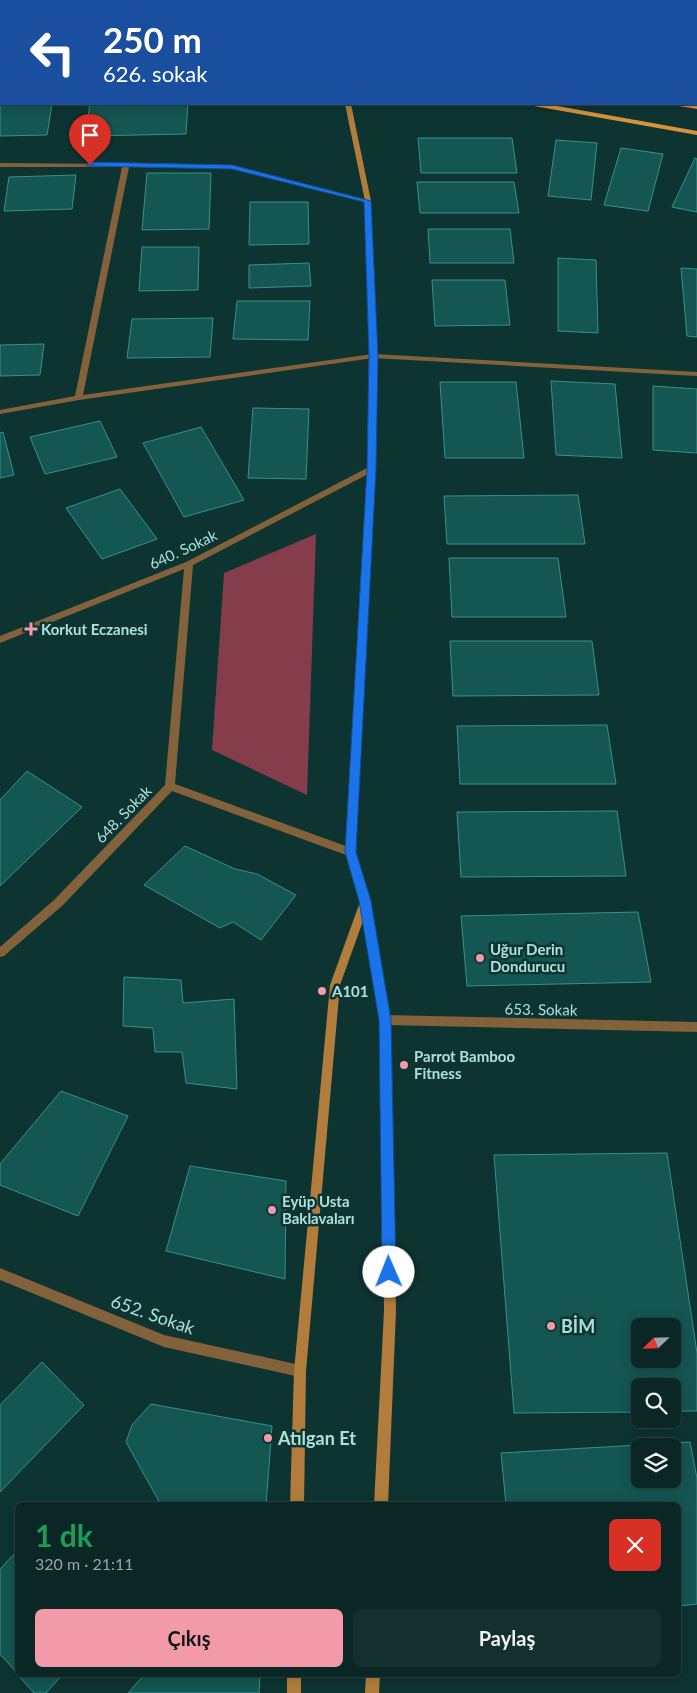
<!DOCTYPE html>
<html lang="tr">
<head>
<meta charset="utf-8">
<style>
  :root { --surface:#0a2726; --page:#132f2e; --text:#f1f3f6; --muted:#99a5a7; --line:#2a4443; --accent:#f39aa9 }
  body { margin:0; font-family:Lato,sans-serif; background:var(--page); color:var(--text); height:100vh; display:flex; flex-direction:column; font-size:19px; white-space:nowrap }
  * { box-sizing:border-box; margin:0 }
  p { font-size:16px; color:var(--muted) }
  .icon { flex:none; width:28px; height:28px; fill:none; stroke:currentColor; stroke-width:2; stroke-linecap:round; stroke-linejoin:round }
  .map { position:relative; flex:1; overflow:hidden }
  .panel { position:absolute; left:15px; top:1502px; width:666px; height:175px; display:flex; flex-direction:column; background:var(--surface); border-radius:8px; box-shadow:0 2px 12px #0003,0 0 0 1px var(--line) }
  .panel>* { flex:none }
  .hud { position:absolute; left:0px; top:0px; width:698px; height:105px; box-shadow:0 2px 12px #0003,0 0 0 1px var(--line); background:#1a4fa0; color:#fff; overflow:hidden }
  .needle { width:32px; rotate:247deg }
  .tools { position:absolute; left:631px; top:1318px; display:grid; gap:10px }
  .tools a { display:grid; place-items:center; width:50px; height:50px; border-radius:8px; background:var(--surface); box-shadow:0 2px 12px #0003,0 0 0 1px var(--line); font-size:25px }
  .pin { position:absolute; display:grid; place-items:center; width:42px; height:42px; color:#fff; margin:-51px -21px; border-radius:50% 50% 50% 0; rotate:-45deg; box-shadow:0 0 5px #0007 }
  .pin .icon { rotate:45deg }
  .me { position:absolute; width:55px; margin:-28px; rotate:359deg; stroke-linejoin:round; filter:drop-shadow(0 0 4px #0008) }
  .turn { display:flex; align-items:center; gap:18px; height:105px; padding:0 20px; font-size:22px }
  .turn .icon { width:65px; height:65px; stroke-width:2.5 }
  .turn b { display:block; font-size:35px; line-height:42px }
  .round { display:grid; place-items:center; flex:none; width:52px; height:52px; border-radius:8px; background:var(--page) }
  .summary { display:flex; align-items:center; justify-content:space-between; height:85px; padding:0 20px }
  h1 { font-size:30px; font-weight:700; line-height:38px; color:#1e9e55 }
  .action { display:flex; gap:10px; margin-top:auto; padding:10px 20px }
  .action a { flex:1; height:58px; border-radius:8px; background:var(--accent); color:#111; font-size:20px; font-weight:700; line-height:58px; text-align:center }
  .action a+a { background:var(--page); color:var(--text) }
  .map>svg:first-child { display:block }
</style>
</head>
<body>
<div class="map">
<svg width="697" height="1693" viewBox="0 0 697 1693">
  <rect width="100%" height="100%" fill="#0e3432"/>
  <g fill="#853c4b">
    <polygon points="0,0 327,0 1,1 0,49"/>
    <polygon points="316,534 307,795 212,750 224,573"/>
  </g>
  <g fill="#145652" stroke="#37918b" fill-rule="evenodd">
    <polygon points="0,101 1,104 52,104 47,135 0,136"/>
    <polygon points="90,104 188,104 186,134 85,136"/>
    <polygon points="418,138 512,138 517,173 421,173"/>
    <polygon points="556,140 597,143 591,200 548,196"/>
    <polygon points="621,148 663,154 648,211 604,205"/>
    <polygon points="695,158 697,159 697,212 672,207"/>
    <polygon points="147,173 211,173 209,229 142,230"/>
    <polygon points="76,175 72,209 4,211 9,177"/>
    <polygon points="417,182 514,182 519,213 420,213"/>
    <polygon points="250,202 308,202 309,244 249,245"/>
    <polygon points="428,229 510,229 514,263 430,263"/>
    <polygon points="142,247 199,247 198,290 139,291"/>
    <polygon points="558,258 596,260 598,333 558,331"/>
    <polygon points="309,263 311,286 249,288 249,265"/>
    <polygon points="681,268 697,269 697,337 687,336"/>
    <polygon points="432,280 505,280 510,325 435,326"/>
    <polygon points="237,301 310,301 308,340 233,339"/>
    <polygon points="213,318 210,357 127,358 132,319"/>
    <polygon points="44,344 40,375 0,376 0,345"/>
    <polygon points="551,381 615,384 622,458 556,455"/>
    <polygon points="440,382 516,382 524,458 445,458"/>
    <polygon points="653,386 697,389 697,453 653,450"/>
    <polygon points="253,408 309,409 306,479 248,478"/>
    <polygon points="100,421 117,457 45,474 30,437"/>
    <polygon points="201,427 244,500 184,517 143,443"/>
    <polygon points="3,432 14,475 0,478 0,433"/>
    <polygon points="120,489 157,539 102,559 66,508"/>
    <polygon points="578,495 585,544 447,544 444,496"/>
    <polygon points="449,558 558,558 566,617 452,617"/>
    <polygon points="450,641 592,641 599,695 453,696"/>
    <polygon points="607,725 616,784 460,784 457,726"/>
    <polygon points="27,771 82,807 0,886 0,800"/>
    <polygon points="617,811 626,876 461,877 457,812"/>
    <polygon points="185,846 235,869 257,874 296,895 261,940 233,922 220,928 144,885"/>
    <polygon points="638,912 651,982 467,986 461,916"/>
    <polygon points="124,977 181,980 183,1003 234,999 237,1089 186,1083 182,1052 155,1052 153,1028 123,1026"/>
    <polygon points="61,1091 128,1116 78,1216 0,1185 0,1164"/>
    <path d="M667,1153l30,200v58h-25v-25h-32v26l-126,1 -20,-258zM640,1326h32v33h-32z"/>
    <polygon points="190,1166 286,1181 285,1279 166,1251"/>
    <polygon points="42,1362 84,1405 0,1492 0,1405"/>
    <polygon points="151,1404 272,1426 266,1505 161,1505 126,1442 132,1425"/>
    <path d="M690,1442l7,36v126l-18,2v-101h-173l-5,-52zM640,1446h32v33h-32z"/>
    <polygon points="18,1550 18,1674 0,1654 0,1569"/>
    <polygon points="18,1675 62,1675 46,1693 34,1693"/>
    <polygon points="144,1675 260,1675 259,1693 128,1693"/>
  </g>
  <g fill="none" stroke-linecap="round" stroke-linejoin="round">
    <g fill="#83613b" fill-rule="evenodd">
      <rect x="372" y="0" width="6" height="1"/>
      <polygon points="0,163 232,165 371,201 368,203 232,169 129,167 83,395 373,354 697,372 697,376 373,358 79,400 0,414 0,410 75,396 122,167 0,167"/>
      <polygon points="371,466 375,469 374,471 193,565 175,784 354,849 355,852 354,855 346,855 172,791 62,906 4,956 0,957 0,947 54,900 165,785 184,569 0,643 0,636 186,562"/>
      <polygon points="385,1015 697,1022 697,1032 385,1025 381,1023 380,1020 381,1017"/>
      <polygon points="0,1268 164,1335 300,1365 304,1367 306,1371 304,1375 300,1377 164,1347 0,1280"/>
    </g>
    <g fill="#b27d3c" fill-rule="evenodd">
      <polygon points="345,104 351,104 371,201 377,356 375,469 355,852 370,901 390,1020 396,1311 388,1505 374,1505 384,1311 380,1020 363,921 340,985 306,1371 304,1505 290,1505 294,1371 330,985 360,902 345,852 367,469 369,356 365,201"/>
      <rect x="287" y="1675" width="14" height="18"/>
      <polygon points="366,1675 380,1675 379,1693 365,1693"/>
    </g>
    <g fill="#d7923a" fill-rule="evenodd">
      <rect x="0" y="55" width="1" height="4"/>
      <rect x="0" y="79" width="1" height="4"/>
      <polygon points="530,104 546,104 697,131 697,135 534,106"/>
      <polygon points="678,104 697,105 697,109 679,106"/>
    </g>
  </g>
  <polygon fill="#1a73e8" stroke="#114b97" points="90,162 232,165 371,201 378,356 376,469 356,852 371,901 391,1020 396,1272 394,1277 389,1279 384,1277 382,1272 379,1020 359,901 345,852 367,469 369,356 364,202 232,169 87,166 87,163"/>
  <g fill="#f39aa9" stroke="#0e3432" stroke-width="2">
    <path d="M28.5 621.5h5v5h5v5h-5v5h-5v-5h-5v-5h5z"/>
    <circle cx="480" cy="958" r="5"/>
    <circle cx="322" cy="991" r="5"/>
    <circle cx="404" cy="1065" r="5"/>
    <circle cx="272" cy="1210" r="5"/>
    <circle cx="551" cy="1326" r="5"/>
    <circle cx="268" cy="1438" r="5"/>
  </g>
  <g text-anchor="middle" dominant-baseline="central" stroke-width="5" stroke-linejoin="round" paint-order="stroke">
    <g font-size="15" fill="#ace0db" stroke="#0e3432">
      <text transform="translate(183 549) rotate(-25)">640. Sokak</text>
      <text transform="translate(123 814) rotate(-46)">648. Sokak</text>
      <text transform="translate(541 1009) rotate(1)">653. Sokak</text>
    </g>
    <g font-size="15" font-weight="bold" fill="#ace0db" stroke="#0e3432" text-anchor="start">
      <text x="41" y="629">Korkut Eczanesi</text>
      <text x="490" y="949">Uğur Derin<tspan x="490" dy="17">Dondurucu</tspan></text>
      <text x="332" y="991">A101</text>
      <text x="414" y="1056">Parrot Bamboo<tspan x="414" dy="17">Fitness</tspan></text>
      <text x="282" y="1201">Eyüp Usta<tspan x="282" dy="17">Baklavaları</tspan></text>
    </g>
    <g font-size="18" fill="#ace0db" stroke="#0e3432">
      <text transform="translate(153 1314) rotate(19)">652. Sokak</text>
    </g>
    <g font-size="18" font-weight="bold" fill="#ace0db" stroke="#0e3432" text-anchor="start">
      <text x="561" y="1326">BİM</text>
      <text x="278" y="1438">Atılgan Et</text>
    </g>
  </g>
</svg>
<div class="tools">
<a><svg class="needle" viewBox="-14 -14 28 28"><path d="M0-13l5 13h-10z" fill="#e53935"/><path d="M0 13l5-13h-10z" fill="#99a5a7"/></svg></a>
<a><svg class="icon" aria-label="search" viewBox="0 0 24 24"><circle cx="10" cy="10" r="6"/><path d="M15 15l6 6"/></svg></a>
<a><svg class="icon" aria-label="layers" viewBox="0 0 24 24"><path d="M12 4l9 5-9 5-9-5zM3 14l9 5 9-5"/></svg></a>
</div>
<div class="pin" style="left:90px;top:165px;background:#d93025"><svg class="icon" aria-label="arrive" viewBox="0 0 24 24"><path d="M6 21V4h12l-3 4 3 4H6"/></svg></div>
<svg class="me" style="left:389px;top:1272px" viewBox="-20 -20 40 40"><circle r="19" fill="#fff"/><path d="M0-13L10 11 0 6-10 11z" fill="#1a73e8"/></svg>
<div class="hud">
<div class="turn"><svg class="icon" aria-label="left" viewBox="0 0 24 24"><path d="M17 20v-9H6M10 6l-5 5 5 5"/></svg><div><b>250 m</b>626. sokak</div></div>
</div>
<section class="panel">
<div class="summary"><div><h1>1 dk</h1><p>320 m · 21:11</p></div><a class="round" style="background:#d93025;color:#fff"><svg class="icon" aria-label="close" viewBox="0 0 24 24"><path d="M6 6l12 12M18 6L6 18"/></svg></a></div>
<div class="action"><a>Çıkış</a><a>Paylaş</a></div>
</section>
</div>
</body>
</html>
